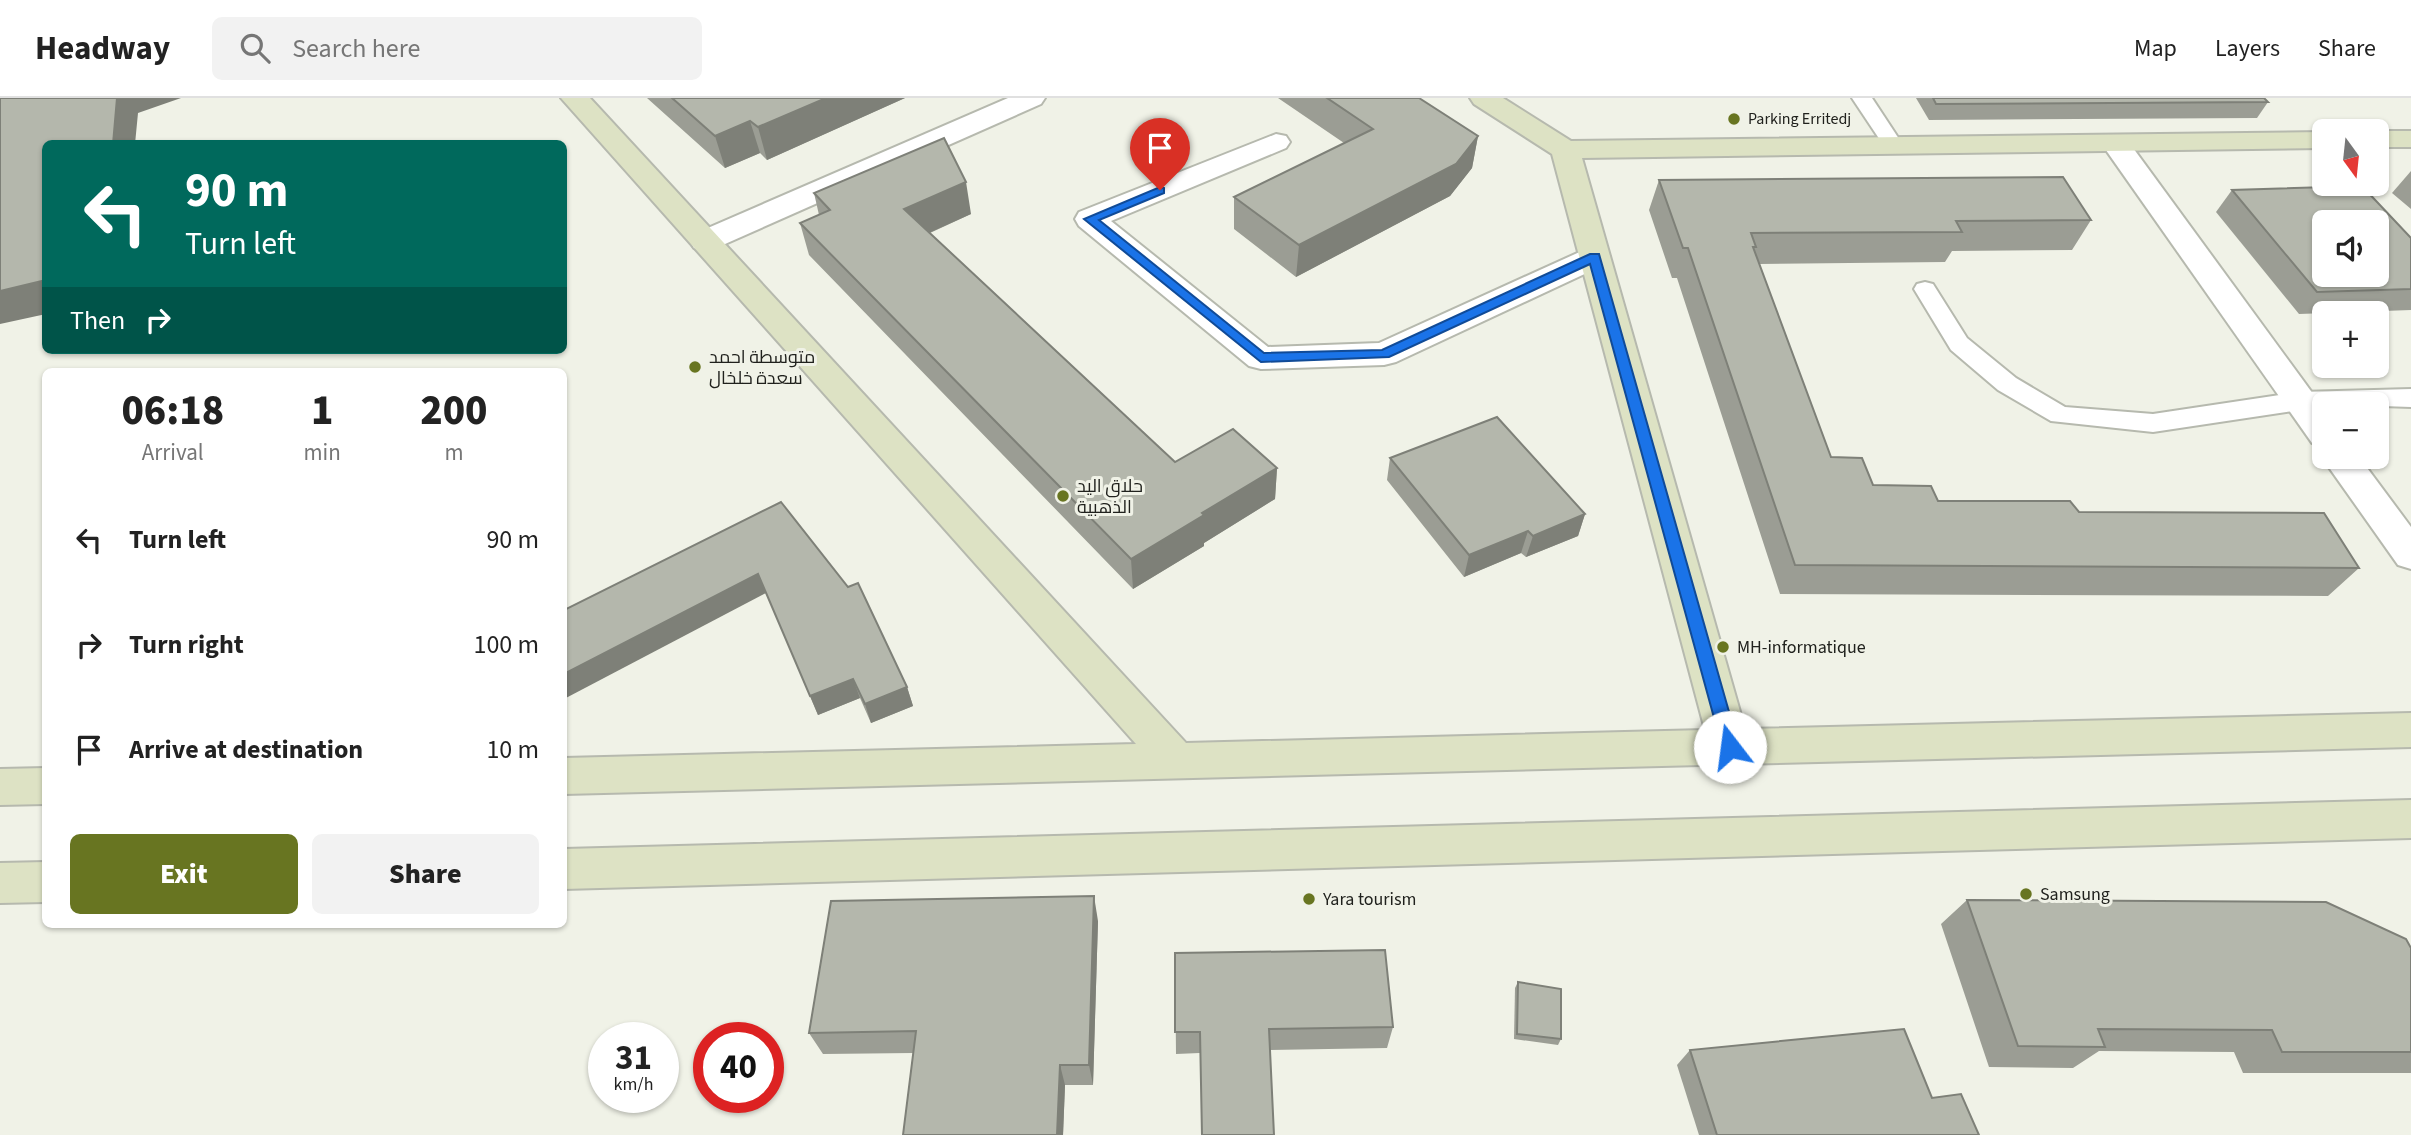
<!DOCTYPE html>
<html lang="en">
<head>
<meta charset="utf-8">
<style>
  :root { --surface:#fff; --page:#f2f2f2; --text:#222; --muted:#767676; --line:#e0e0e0; --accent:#687521 }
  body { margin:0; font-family:"Source Sans 3",Cairo,sans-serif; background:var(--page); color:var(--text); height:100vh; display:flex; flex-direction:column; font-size:26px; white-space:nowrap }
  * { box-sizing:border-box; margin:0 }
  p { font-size:23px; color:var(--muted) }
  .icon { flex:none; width:38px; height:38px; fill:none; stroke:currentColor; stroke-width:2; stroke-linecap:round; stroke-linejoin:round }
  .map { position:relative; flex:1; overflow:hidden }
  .side { position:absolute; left:42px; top:270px; width:525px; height:560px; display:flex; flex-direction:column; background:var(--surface); border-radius:10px; box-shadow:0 2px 5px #0004 }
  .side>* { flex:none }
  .banner { position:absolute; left:42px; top:42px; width:525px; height:214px; border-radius:10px; box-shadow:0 2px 5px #0004; background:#00695c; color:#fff; overflow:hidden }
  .needle { width:46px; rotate:165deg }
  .controls { position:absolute; left:2312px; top:21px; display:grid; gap:14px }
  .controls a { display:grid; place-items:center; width:77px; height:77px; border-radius:10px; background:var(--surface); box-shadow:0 2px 5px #0004; font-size:35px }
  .speed { position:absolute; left:588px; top:924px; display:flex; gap:14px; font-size:35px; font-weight:700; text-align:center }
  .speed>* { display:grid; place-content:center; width:91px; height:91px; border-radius:50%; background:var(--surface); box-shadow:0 2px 5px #0004; line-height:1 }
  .speed small { font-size:18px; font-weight:400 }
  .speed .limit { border:10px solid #d22; background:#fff; color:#111 }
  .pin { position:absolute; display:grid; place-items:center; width:60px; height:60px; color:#fff; margin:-72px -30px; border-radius:50% 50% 50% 0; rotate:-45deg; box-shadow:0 0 7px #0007 }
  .pin .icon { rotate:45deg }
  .me { position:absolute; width:77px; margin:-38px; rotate:345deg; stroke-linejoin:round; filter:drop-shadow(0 0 5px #0008) }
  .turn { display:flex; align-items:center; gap:24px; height:147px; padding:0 28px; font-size:32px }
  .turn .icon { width:91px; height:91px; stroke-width:2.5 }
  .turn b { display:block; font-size:49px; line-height:60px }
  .then { display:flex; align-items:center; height:66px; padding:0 28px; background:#0003; gap:14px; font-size:26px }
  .eta { display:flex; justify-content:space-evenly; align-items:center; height:119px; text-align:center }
  .eta b { font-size:42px; font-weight:800; line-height:49px }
  .primary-button { display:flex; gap:14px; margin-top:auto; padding:14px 28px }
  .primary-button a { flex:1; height:80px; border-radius:10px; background:var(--accent); color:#fff; font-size:28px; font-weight:800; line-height:80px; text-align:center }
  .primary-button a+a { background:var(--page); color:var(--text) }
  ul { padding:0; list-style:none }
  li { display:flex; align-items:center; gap:21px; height:105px; padding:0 28px }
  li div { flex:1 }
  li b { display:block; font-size:26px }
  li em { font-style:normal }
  header { display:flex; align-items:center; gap:42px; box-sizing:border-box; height:98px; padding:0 35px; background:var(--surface); border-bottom:2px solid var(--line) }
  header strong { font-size:33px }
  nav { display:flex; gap:38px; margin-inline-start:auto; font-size:24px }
  .search { width:490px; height:63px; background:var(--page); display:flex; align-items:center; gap:18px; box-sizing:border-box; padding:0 24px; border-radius:10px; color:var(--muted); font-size:26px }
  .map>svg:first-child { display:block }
</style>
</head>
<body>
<header>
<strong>Headway</strong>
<div class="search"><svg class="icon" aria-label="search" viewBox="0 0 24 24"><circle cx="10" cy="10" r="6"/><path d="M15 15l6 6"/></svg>Search here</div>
<nav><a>Map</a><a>Layers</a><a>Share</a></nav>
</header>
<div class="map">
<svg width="2411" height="1037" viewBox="0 0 2411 1037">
  <rect width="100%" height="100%" fill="#f0f2e7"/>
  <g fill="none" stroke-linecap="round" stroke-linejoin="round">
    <defs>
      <g id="lane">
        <polygon points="1852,0 1872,0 1903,47 1900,51 1886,51"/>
        <polygon points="1925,184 1933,186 1967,240 2016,280 2065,309 2153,316 2300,294 2411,291 2411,309 2324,306 2324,311 2300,312 2153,334 2051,323 1998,292 1951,252 1914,191 1917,186"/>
      </g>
      <g id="street">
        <polygon points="1008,0 1045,0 1041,6 716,150 705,153 694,150 690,143 694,136"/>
        <polygon points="1276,36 1286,38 1290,44 1286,50 1111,123 1268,249 1379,245 1584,152 1595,149 1606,152 1610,159 1606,166 1396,264 1384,267 1261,271 1249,268 1079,128 1075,121 1079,114"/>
        <polygon points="2115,37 2125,39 2324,311 2324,348 2312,345 2101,45 2105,39"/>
        <polygon points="2324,356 2324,359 2359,359 2411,429 2411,471 2398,467 2328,368 2322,359"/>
      </g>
      <g id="secondary">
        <polygon points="561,0 590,0 1186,645 1705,632 1552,56 1474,6 1470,0 1503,0 1571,43 2324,34 2324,50 1582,60 1745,631 2411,615 2411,649 564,696 564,660 1136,646"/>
        <polygon points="2373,33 2411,33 2411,49 2376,49 2376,33"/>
        <polygon points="46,670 46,706 0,707 0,671"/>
        <polygon points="2411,702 2411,740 564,791 564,751"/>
        <polygon points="46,764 46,804 0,805 0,765"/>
      </g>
    </defs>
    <use href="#lane" stroke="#b6b9ae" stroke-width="4"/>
    <use href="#street" stroke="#b6b9ae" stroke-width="4"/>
    <use href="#secondary" stroke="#b6b9ae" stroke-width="4"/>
    <use href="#lane" fill="#fff" fill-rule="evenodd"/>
    <use href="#street" fill="#fff" fill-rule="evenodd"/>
    <use href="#secondary" fill="#dde2c4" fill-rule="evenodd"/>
  </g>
  <g fill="#9b9d94">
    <polygon points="647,0 905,0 767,62 760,55 725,70"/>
    <polygon points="1278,0 1419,0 1478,38 1472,70 1450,98 1296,179 1234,131 1234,99 1344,45"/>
    <polygon points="1916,0 2264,0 2268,4 2257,20 1929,22"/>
    <polygon points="2411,73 2411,111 2392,95"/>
    <polygon points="1659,82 2091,122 2072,152 1952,153 1945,164 1759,166 1831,359 1873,387 1938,403 2079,414 2359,470 2328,498 1780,496 1677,180 1672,180 1649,112"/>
    <polygon points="2232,92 2411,140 2411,212 2299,216 2216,114"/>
    <polygon points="814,95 971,116 930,135 1175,364 1277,370 1275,401 1204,445 1204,448 1133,491 809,157 800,125 819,117"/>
    <polygon points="1390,360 1585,416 1578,438 1526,459 1521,455 1464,479 1387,382"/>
    <polygon points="781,404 907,589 913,608 871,625 860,600 818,617 766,495"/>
    <polygon points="1967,802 2411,850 2411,975 2243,975 2234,954 2099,953 2073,970 1989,969 1941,826"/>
    <polygon points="1098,823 1093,987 1065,987 1063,1037 903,1037 913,955 823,956 809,935"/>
    <polygon points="1175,855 1393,929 1387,950 1270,952 1176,956"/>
    <polygon points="1518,884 1561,941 1558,947 1514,941 1515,890"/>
    <polygon points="1690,952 1932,1000 1979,1037 1699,1037 1677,967"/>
  </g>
  <g fill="#7e8078">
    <polygon points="117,0 181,0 138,15 135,46 113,46"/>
    <polygon points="826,0 905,0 767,62 758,29"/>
    <polygon points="750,23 760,55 725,70 715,38"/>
    <polygon points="1478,38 1472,70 1450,98 1296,179 1299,147"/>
    <polygon points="966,84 971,116 911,143 904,111"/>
    <polygon points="46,182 46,216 0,226 0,193"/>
    <polygon points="1277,370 1275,401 1204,445 1204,448 1133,491 1131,461 1202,415"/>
    <polygon points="1585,416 1578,438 1526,459 1533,438"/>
    <polygon points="1528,433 1521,455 1464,479 1469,457"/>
    <polygon points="758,476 766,495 564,601 564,576"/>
    <polygon points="853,581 860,600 818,617 810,598"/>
    <polygon points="907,589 913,608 871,625 865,606"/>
    <polygon points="1094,798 1098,823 1093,987 1089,967"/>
    <polygon points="1060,967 1065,987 1063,1037 1057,1037"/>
  </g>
  <g fill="#b4b7ac" stroke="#7e8078" stroke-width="2" fill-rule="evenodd">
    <polygon points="0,0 117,0 113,46 46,46 46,182 0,193"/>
    <polygon points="672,0 826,0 758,29 750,23 715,38"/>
    <polygon points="1327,0 1419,0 1478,38 1456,66 1299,147 1234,99 1373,31"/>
    <polygon points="1933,0 2264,0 2268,4 1936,6"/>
    <polygon points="944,40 966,84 904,111 1175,364 1233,331 1277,370 1202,415 1204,417 1131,461 800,125 830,112 814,95"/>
    <polygon points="2063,79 2091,122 1956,123 1962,134 1751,135 1756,149 1753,149 1831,359 1862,360 1873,387 1931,388 1938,403 2070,403 2079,414 2324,415 2359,470 1795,467 1688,150 1683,150 1659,82"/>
    <path d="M2362,88l49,52v51l-94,3 -85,-102zM2324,124h52v53h-52z"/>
    <polygon points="1497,319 1585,416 1533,438 1528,433 1469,457 1390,360"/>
    <polygon points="781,404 848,489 858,485 907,589 865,606 853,581 810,598 758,476 564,576 564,512"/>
    <polygon points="1094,798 1089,967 1060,967 1057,1037 903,1037 916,933 809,935 831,803"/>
    <polygon points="1967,802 2326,804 2406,841 2411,850 2411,954 2282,954 2272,932 2098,931 2105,949 2018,948"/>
    <polygon points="1385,852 1393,929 1269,931 1274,1037 1202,1037 1200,934 1175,934 1175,855"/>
    <polygon points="1518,884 1561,891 1561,941 1517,936"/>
    <polygon points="1904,931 1932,1000 1961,996 1979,1037 1717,1037 1690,952"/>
  </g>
  <polygon fill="#1a73e8" stroke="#114b97" stroke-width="2" points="1160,89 1164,90 1164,95 1099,122 1264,255 1382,252 1590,156 1599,156 1739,649 1736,654 1730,657 1724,654 1722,649 1590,166 1389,259 1261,264 1084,121"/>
  <g fill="#687521" stroke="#f0f2e7" stroke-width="2.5">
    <circle cx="1734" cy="21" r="7"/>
    <circle cx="695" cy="269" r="7"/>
    <circle cx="1063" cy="398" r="7"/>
    <circle cx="1723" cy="549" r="7"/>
    <circle cx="2026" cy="796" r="7"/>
    <circle cx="1309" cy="801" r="7"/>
  </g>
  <g text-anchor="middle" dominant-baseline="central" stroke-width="6" stroke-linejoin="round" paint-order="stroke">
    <g font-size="16" fill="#20211d" stroke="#f0f2e7" text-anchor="start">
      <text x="1748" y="21">Parking Erritedj</text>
    </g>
    <g font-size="18" fill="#20211d" stroke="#f0f2e7" text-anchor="start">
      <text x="709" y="259">متوسطة احمد<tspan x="709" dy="21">سعدة خلخال</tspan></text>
      <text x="1077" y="388">حلاق اليد<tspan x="1077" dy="21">الذهبية</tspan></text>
      <text x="1737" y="549">MH-informatique</text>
      <text x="2040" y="796">Samsung</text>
      <text x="1323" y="801">Yara tourism</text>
    </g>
  </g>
</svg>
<div class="controls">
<a><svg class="needle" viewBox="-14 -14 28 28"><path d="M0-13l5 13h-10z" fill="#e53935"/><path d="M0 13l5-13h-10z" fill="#767676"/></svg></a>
<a><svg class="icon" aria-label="sound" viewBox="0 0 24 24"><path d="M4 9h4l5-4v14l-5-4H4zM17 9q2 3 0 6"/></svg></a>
<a>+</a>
<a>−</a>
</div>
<div class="speed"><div>31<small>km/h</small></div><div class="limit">40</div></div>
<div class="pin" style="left:1160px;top:92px;background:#d93025"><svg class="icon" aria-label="arrive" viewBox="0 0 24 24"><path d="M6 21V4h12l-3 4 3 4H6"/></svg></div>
<svg class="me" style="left:1730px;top:649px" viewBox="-20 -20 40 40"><circle r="19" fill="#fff"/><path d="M0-13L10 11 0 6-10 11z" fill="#1a73e8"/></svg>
<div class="banner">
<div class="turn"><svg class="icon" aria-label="left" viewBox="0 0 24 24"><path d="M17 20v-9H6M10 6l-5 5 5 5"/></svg><div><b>90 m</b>Turn left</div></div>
<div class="then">Then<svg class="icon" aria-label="right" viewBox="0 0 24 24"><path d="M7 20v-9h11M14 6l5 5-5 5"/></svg></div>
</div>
<section class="side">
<div class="eta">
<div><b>06:18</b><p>Arrival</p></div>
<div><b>1</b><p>min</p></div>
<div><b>200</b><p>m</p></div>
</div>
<ul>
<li><svg class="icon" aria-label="left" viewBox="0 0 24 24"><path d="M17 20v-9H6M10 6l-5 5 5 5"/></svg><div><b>Turn left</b></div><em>90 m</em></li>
<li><svg class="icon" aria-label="right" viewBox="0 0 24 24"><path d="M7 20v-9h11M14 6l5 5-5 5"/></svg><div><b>Turn right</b></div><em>100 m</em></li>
<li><svg class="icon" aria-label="arrive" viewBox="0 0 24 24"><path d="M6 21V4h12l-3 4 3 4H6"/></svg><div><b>Arrive at destination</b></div><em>10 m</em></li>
</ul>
<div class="primary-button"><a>Exit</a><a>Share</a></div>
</section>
</div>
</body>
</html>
